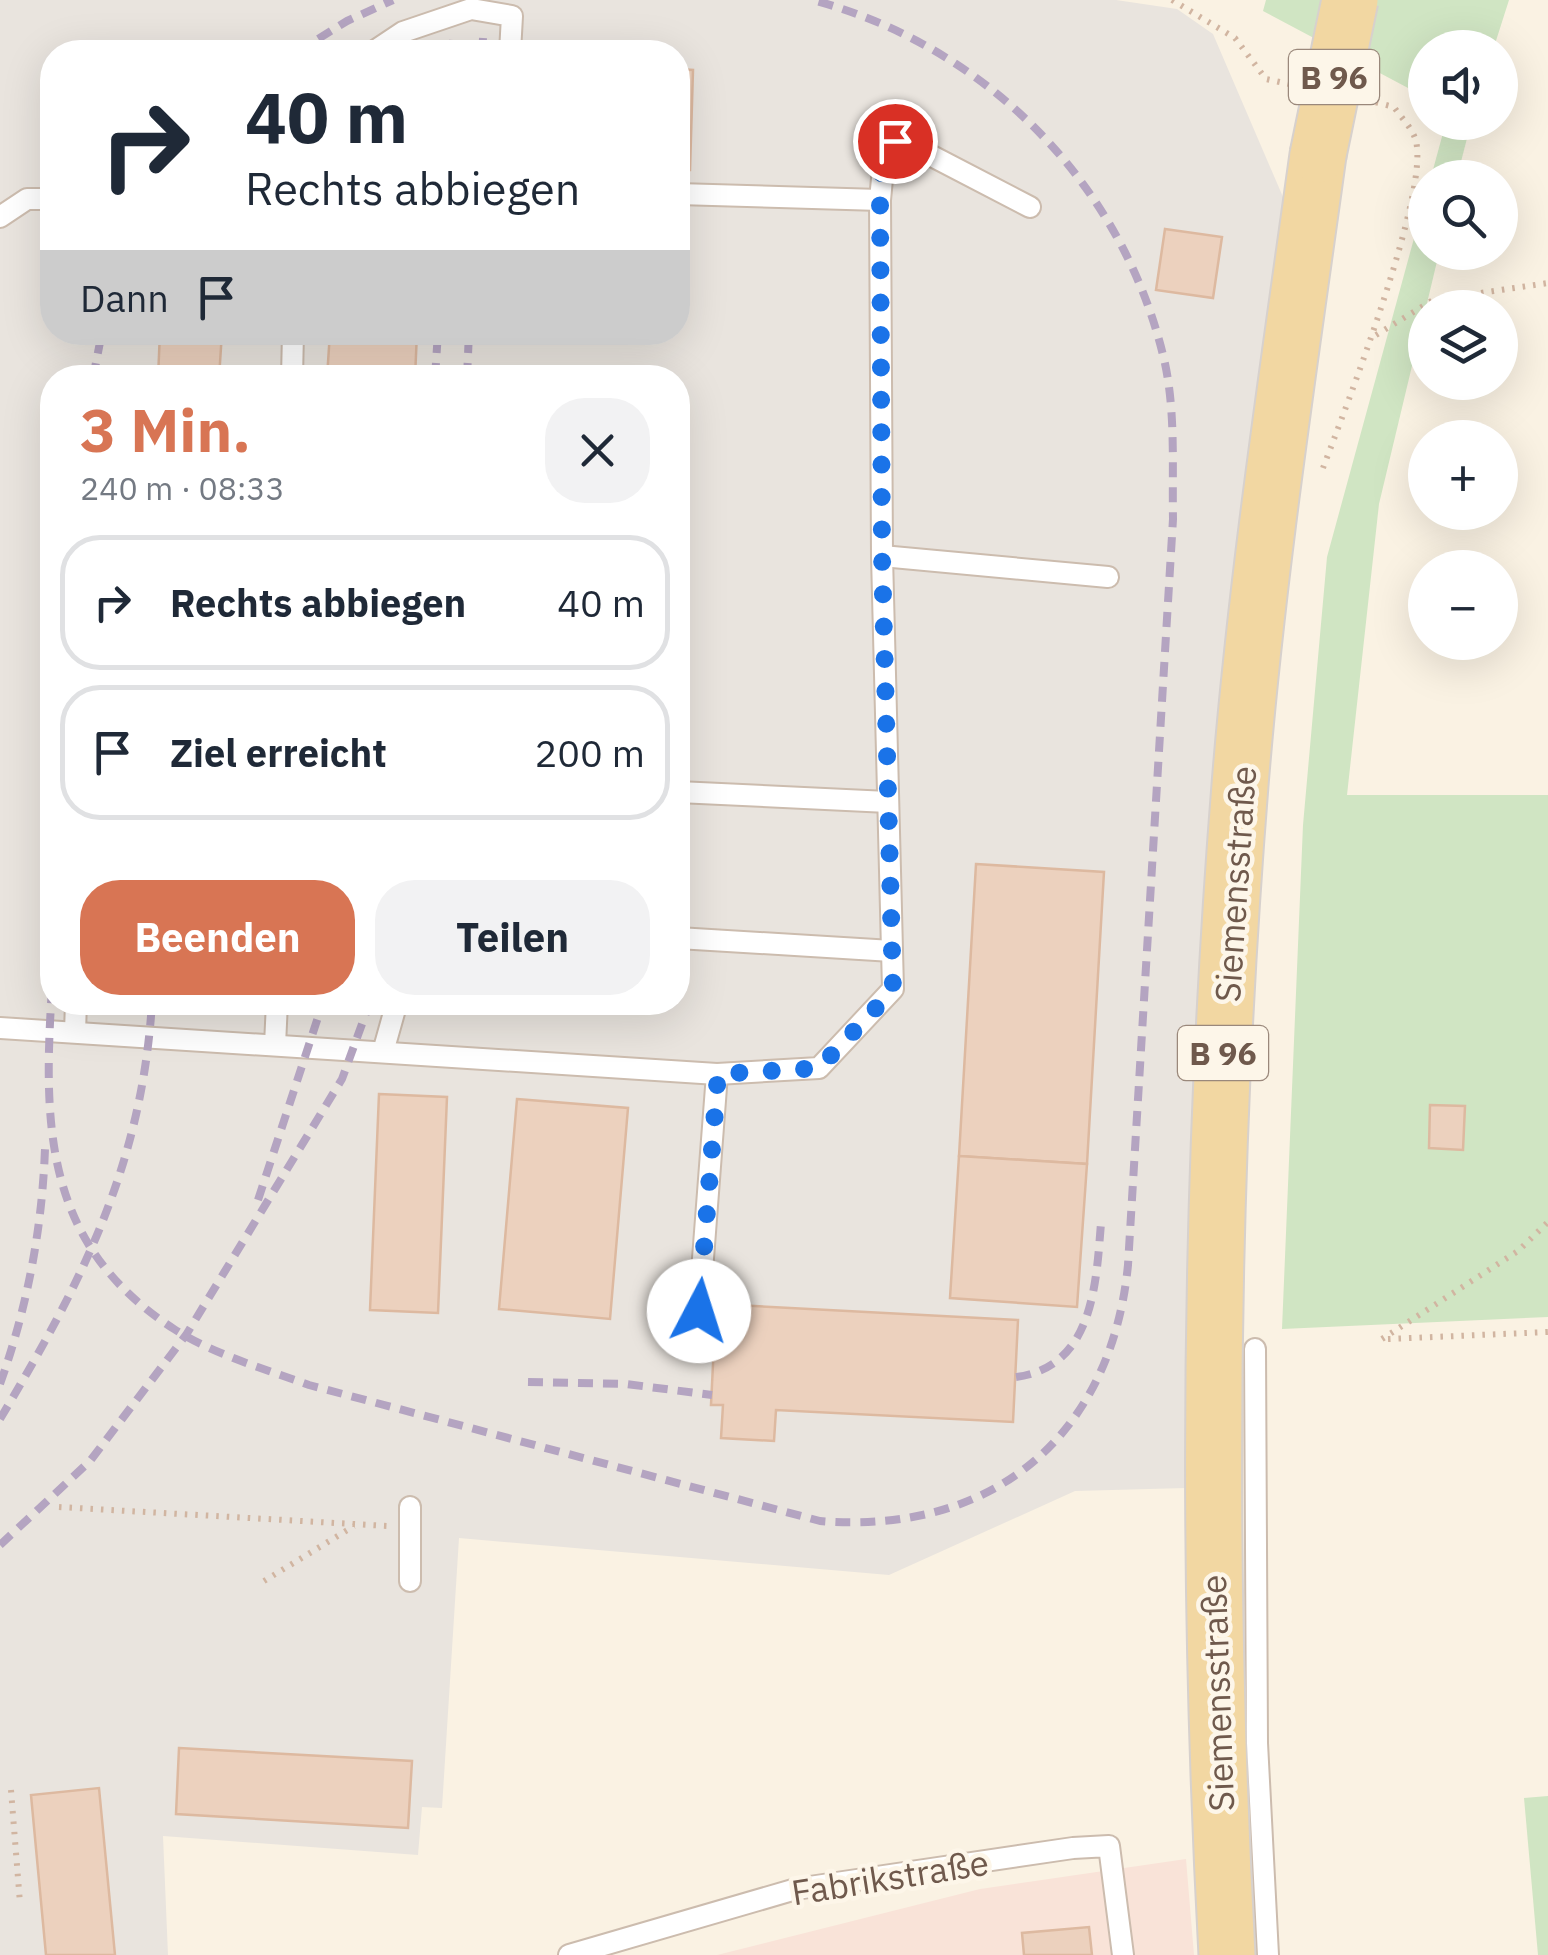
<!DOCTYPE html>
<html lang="de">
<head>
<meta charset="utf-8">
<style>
  :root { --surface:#fff; --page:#f2f2f3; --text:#1f2937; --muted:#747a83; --line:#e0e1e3; --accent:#d87554 }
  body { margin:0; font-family:"IBM Plex Sans",sans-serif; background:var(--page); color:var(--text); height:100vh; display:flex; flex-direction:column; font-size:38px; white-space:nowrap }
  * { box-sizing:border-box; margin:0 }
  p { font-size:32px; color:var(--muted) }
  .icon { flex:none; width:55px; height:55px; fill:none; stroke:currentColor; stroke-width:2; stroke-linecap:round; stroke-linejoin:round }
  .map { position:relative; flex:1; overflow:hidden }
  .panel { position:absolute; left:40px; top:365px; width:650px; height:650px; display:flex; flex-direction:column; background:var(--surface); border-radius:40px; box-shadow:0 10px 40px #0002 }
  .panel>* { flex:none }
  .hud { position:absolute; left:40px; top:40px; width:650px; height:305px; border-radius:40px; box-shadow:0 10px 40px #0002; background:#fff; color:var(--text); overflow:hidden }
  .buttons { position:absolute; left:1408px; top:30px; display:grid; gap:20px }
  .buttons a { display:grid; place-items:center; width:110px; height:110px; border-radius:50%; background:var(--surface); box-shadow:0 10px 40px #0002; font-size:50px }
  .pin { position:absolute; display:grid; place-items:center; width:85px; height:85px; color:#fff; margin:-42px; border:5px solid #fff; border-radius:50%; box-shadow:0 2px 10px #0007 }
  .me { position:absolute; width:110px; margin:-55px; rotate:5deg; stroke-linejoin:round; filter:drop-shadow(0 0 8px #0008) }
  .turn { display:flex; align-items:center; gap:35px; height:210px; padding:0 40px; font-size:45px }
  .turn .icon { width:130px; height:130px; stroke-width:2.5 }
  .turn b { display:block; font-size:70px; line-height:85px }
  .then { display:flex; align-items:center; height:95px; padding:0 40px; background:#0003; gap:20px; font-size:38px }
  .round { display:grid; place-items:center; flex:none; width:105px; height:105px; border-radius:40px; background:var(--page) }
  .overview { display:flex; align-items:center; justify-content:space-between; height:170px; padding:0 40px }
  h1 { font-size:60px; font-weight:700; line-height:75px; color:var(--accent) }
  .action { display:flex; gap:20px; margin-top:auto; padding:20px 40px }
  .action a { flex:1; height:115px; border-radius:40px; background:var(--accent); color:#fff; font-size:40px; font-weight:700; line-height:115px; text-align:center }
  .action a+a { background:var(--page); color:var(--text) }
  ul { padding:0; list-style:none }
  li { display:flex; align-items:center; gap:30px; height:135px; margin:0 20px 15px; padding:0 20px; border:5px solid var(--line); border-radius:40px }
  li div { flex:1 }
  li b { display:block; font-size:38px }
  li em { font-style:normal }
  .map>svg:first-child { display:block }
</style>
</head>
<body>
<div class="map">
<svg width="1548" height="1955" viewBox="0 0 1548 1955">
  <rect width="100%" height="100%" fill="#faf2e3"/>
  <polygon fill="#f9e3d8" points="1186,1859 1194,1955 717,1955 980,1889"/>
  <path fill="#e9e4de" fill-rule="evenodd" d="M0,0h1116l61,9 36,25 73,170 -90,896 -10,388 -111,3 -186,84 -430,-37 -17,270 -20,-1 -4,48 -255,-19 5,119h-168zM52,52h626v280h-626zM52,378h626v624h-626z"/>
  <g fill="#d0e5c3">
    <polygon points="1266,0 1509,0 1494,47 1425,48 1425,97 1263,11"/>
    <polygon points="1446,122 1471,123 1457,177 1431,177"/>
    <polygon points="1425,198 1425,252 1439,253 1379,504 1347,795 1548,795 1548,1317 1282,1329 1303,825 1327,557"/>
    <polygon points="1548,1796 1548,1955 1538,1955 1524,1798"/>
  </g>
  <g fill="#ecd1be" stroke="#ddb9a0" stroke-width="2.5">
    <polygon points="678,69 693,70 690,170 678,170"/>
    <polygon points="1165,229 1222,237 1213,298 1156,290"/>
    <polygon points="160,332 222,332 219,378 158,378"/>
    <polygon points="330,332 417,332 415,378 327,378"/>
    <polygon points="976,864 1104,872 1087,1164 959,1156"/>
    <polygon points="379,1094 447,1097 438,1313 370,1310"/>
    <polygon points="517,1099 628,1108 610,1319 499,1309"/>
    <polygon points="1430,1105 1465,1106 1463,1150 1429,1148"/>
    <polygon points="959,1156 1087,1164 1077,1307 950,1298"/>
    <polygon points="716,1304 1018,1320 1013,1422 776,1410 774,1441 721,1438 723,1405 711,1405"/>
    <polygon points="179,1748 412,1761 408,1828 176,1814"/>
    <polygon points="99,1788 115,1955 46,1955 31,1795"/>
    <polygon points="1089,1927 1092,1955 1024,1955 1022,1933"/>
  </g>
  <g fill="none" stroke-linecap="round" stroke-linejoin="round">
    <defs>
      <g id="lane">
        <polyline points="373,52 403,32 471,9 512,16 510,52"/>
        <polyline points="678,194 880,200"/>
        <polyline points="0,217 27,199 52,199"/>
        <polyline points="292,378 293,332"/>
        <polyline points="882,556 1108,577"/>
        <polyline points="678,792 888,802"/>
        <polyline points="678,938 892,951"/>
        <polyline points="0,1028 717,1074 819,1068 893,989 882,556 880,200 885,147 903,141 1030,207"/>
        <polyline points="75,1032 76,1002"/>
        <polyline points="275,1045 277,1002"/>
        <polyline points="383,1052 397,1002"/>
        <polyline points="699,1311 717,1074"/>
        <polyline points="1255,1349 1257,1743 1268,1955"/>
        <polyline points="410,1507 410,1581"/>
        <polyline points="569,1955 796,1889 1073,1848 1109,1846 1123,1955"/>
      </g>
      <path id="primary" d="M1227,1955c-21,-390 -18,-780 13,-1170 17,-211 49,-420 78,-630"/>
    </defs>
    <use href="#lane" stroke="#ccbcae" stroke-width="24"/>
    <use href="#primary" stroke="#d7d1cd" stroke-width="59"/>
    <g stroke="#d1b5a1" stroke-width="6" stroke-dasharray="2.5 8" stroke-linecap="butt">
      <polyline points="1172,0 1235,38 1266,79 1289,84"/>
      <polyline points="1376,335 1433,300 1548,283"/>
      <path d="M1323,468c21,-56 110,-282 92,-330 -4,-11 -15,-22 -21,-31l-19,-5"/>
      <polyline points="1382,1339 1518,1251 1548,1222"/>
      <polyline points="1388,1339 1548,1332"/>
      <polyline points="59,1507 388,1526"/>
      <polyline points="264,1581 354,1526"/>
      <polyline points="11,1790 20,1903"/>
    </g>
    <use href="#lane" stroke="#fff" stroke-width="20"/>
    <use href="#primary" stroke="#f2d7a2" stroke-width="55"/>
    <g stroke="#b4a4c1" stroke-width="8" stroke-dasharray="15 10" stroke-linecap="butt">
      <polyline points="297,52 347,21 393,0"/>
      <polyline points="452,52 453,40"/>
      <polyline points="482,52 483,38"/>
      <polyline points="93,378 102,332"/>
      <polyline points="435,378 438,332"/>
      <polyline points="467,378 469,332"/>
      <path d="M52,988c-9,138 -8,257 122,341 41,26 91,40 135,56l511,136c172,14 291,-84 308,-256l45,-746c-1,-52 3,-108 -9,-160 -42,-176 -177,-312 -351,-359"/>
      <polyline points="258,1200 323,1002"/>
      <path d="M1016,1377c77,-10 80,-92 85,-154"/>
      <polyline points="528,1382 626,1384 712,1395"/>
      <path d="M0,1384c27,-76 42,-154 45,-235"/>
      <path d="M0,1419c82,-137 142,-254 152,-417"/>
      <polyline points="0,1545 90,1461 186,1335 342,1079 370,1002"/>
    </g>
    <defs>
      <polyline id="primary-bridge" points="1318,155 1350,0"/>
    </defs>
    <use href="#primary-bridge" stroke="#d7d1cd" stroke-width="59" stroke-linecap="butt"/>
    <use href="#primary-bridge" stroke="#f2d7a2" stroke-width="55"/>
  </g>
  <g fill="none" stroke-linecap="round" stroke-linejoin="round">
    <polyline stroke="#1a73e8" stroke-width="18" stroke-dasharray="0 32.4" points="699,1311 718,1074 819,1068 893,990 882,556 880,200 883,154 895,141"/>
  </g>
  <g text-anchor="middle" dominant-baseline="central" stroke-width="9" stroke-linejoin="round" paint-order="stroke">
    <g fill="#fdf6e9" stroke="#9a887b" stroke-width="2.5">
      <rect x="1289" y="50" width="90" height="54" rx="8"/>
      <rect x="1178" y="1026" width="90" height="54" rx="8"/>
    </g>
    <g font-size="32" font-weight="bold" fill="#6f594c">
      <text x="1334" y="77">B 96</text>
      <text x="1223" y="1053">B 96</text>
    </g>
    <g font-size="35" fill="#6f594c" stroke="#fdf6e9">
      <text transform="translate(1235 884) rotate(-86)">Siemensstraße</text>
      <text transform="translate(1217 1693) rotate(-92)">Siemensstraße</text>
      <text transform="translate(890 1877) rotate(-9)">Fabrikstraße</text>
    </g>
  </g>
</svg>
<div class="buttons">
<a><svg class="icon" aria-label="sound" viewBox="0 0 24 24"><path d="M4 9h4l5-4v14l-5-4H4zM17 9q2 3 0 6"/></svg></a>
<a><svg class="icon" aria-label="search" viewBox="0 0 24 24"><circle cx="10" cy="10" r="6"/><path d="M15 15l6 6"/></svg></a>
<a><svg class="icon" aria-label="layers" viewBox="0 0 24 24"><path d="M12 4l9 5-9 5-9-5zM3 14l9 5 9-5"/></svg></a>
<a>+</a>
<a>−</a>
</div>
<div class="pin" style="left:895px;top:141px;background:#d93025"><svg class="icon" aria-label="arrive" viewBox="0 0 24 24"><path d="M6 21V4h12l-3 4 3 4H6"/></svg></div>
<svg class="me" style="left:699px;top:1311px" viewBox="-20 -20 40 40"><circle r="19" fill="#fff"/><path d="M0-13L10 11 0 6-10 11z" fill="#1a73e8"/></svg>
<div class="hud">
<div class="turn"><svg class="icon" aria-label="right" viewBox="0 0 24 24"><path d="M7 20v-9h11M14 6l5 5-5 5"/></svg><div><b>40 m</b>Rechts abbiegen</div></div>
<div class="then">Dann<svg class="icon" aria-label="arrive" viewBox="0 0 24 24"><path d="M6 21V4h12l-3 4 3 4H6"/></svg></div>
</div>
<section class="panel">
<div class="overview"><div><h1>3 Min.</h1><p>240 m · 08:33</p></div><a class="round"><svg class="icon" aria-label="close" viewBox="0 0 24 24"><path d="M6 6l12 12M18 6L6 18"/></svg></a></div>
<ul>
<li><svg class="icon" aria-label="right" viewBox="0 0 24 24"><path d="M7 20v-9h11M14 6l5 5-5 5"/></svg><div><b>Rechts abbiegen</b></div><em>40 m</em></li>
<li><svg class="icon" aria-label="arrive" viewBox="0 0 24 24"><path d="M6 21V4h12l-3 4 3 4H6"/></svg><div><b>Ziel erreicht</b></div><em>200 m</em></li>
</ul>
<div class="action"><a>Beenden</a><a>Teilen</a></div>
</section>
</div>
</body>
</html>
